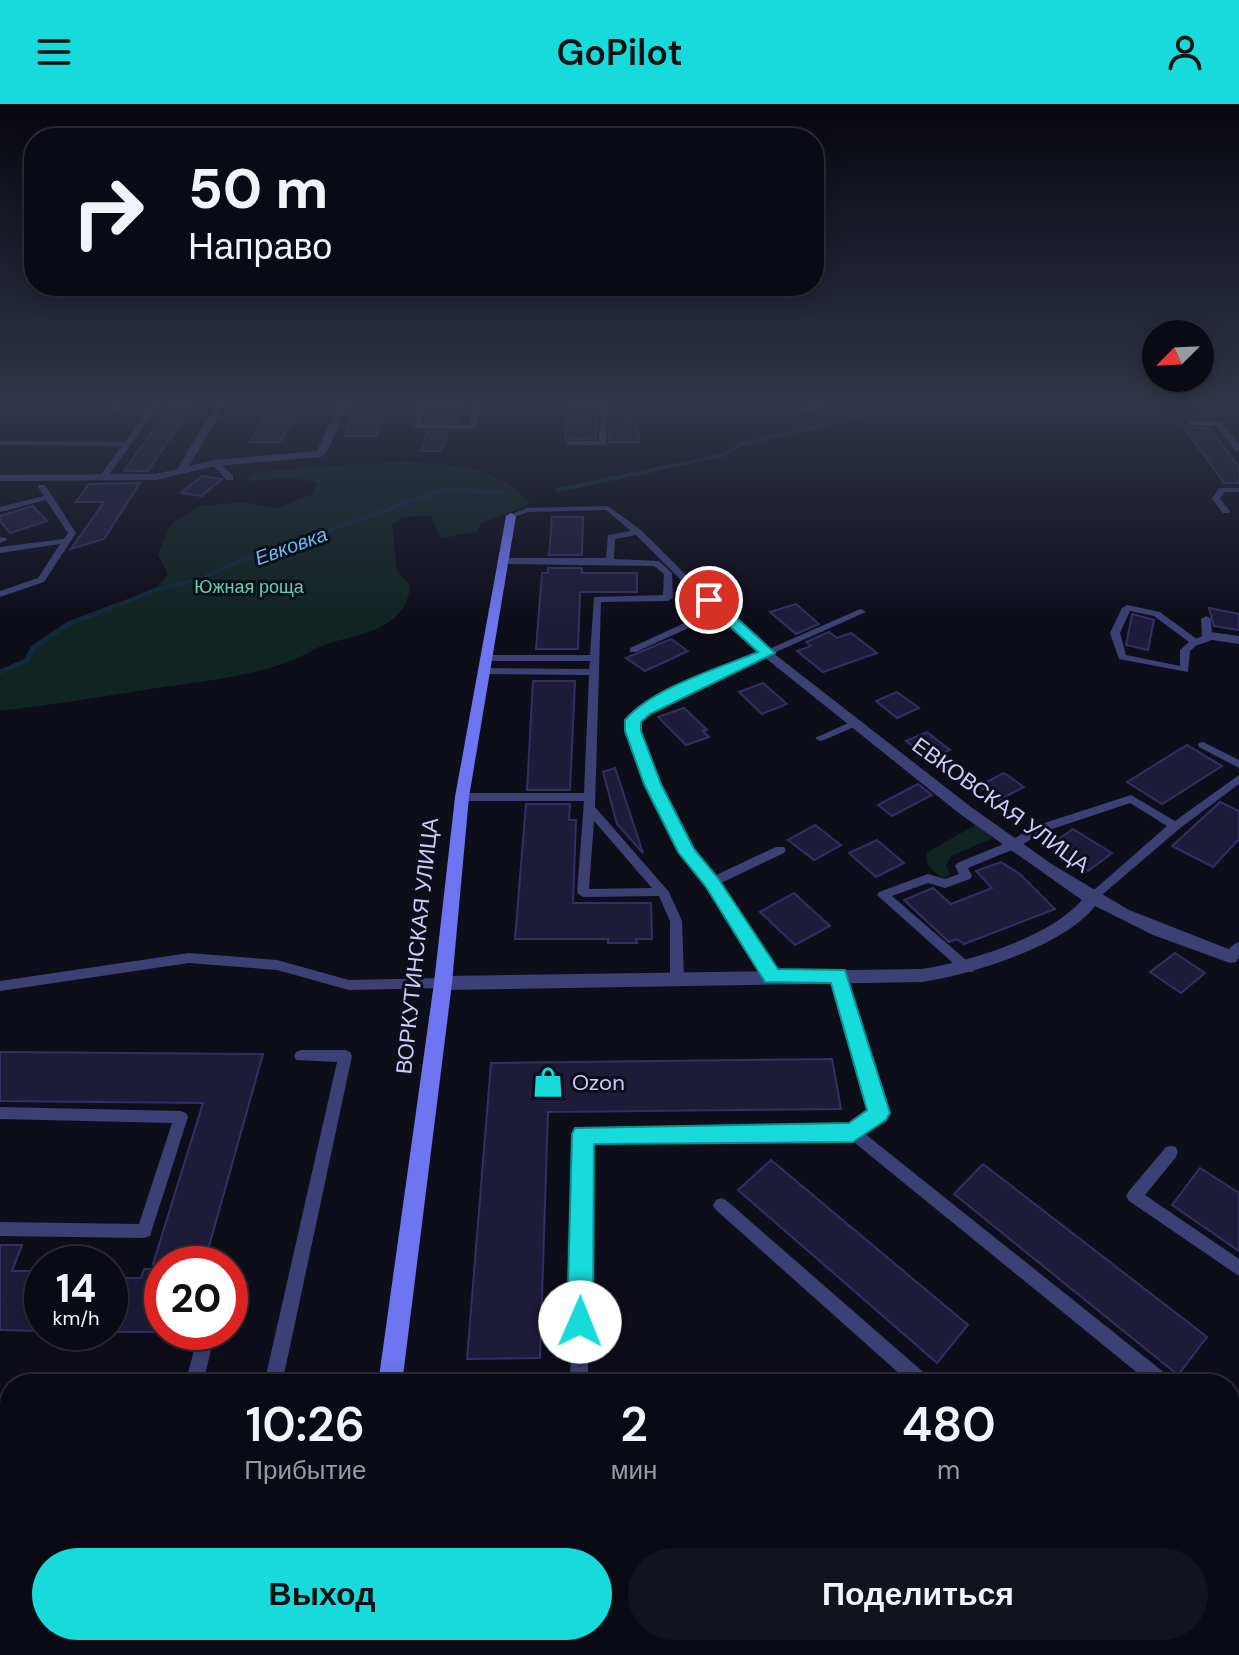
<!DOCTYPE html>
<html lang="ru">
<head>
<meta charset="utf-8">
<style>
  :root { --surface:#0a0a14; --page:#13131d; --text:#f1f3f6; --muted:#999aa0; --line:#2a2b34; --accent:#17dada }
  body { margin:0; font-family:"DM Sans",sans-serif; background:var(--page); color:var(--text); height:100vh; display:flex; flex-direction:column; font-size:30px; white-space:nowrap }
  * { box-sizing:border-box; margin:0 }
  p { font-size:26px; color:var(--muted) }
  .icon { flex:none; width:44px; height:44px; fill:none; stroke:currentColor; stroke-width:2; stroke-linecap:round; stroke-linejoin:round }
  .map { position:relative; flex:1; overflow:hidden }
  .drawer { position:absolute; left:0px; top:1270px; width:1240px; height:282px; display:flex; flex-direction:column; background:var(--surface); border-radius:32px 32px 0 0; box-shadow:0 4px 20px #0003,0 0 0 2px var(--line) }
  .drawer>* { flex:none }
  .guide { position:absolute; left:24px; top:24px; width:800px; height:168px; border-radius:32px; box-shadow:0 4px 20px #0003,0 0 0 2px var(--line); background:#0a0a14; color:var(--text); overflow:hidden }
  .needle { width:52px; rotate:246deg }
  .tools { position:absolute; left:1142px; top:216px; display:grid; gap:16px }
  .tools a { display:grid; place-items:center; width:72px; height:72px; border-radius:50%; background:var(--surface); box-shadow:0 4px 20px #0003,0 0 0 2px var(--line); font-size:40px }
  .speed { position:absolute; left:24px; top:1142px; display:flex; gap:16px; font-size:40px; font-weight:700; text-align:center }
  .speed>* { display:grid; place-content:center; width:104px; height:104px; border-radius:50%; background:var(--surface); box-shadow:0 4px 20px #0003,0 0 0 2px var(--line); line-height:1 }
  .speed small { font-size:20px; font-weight:400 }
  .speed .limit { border:12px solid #d22; background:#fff; color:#111 }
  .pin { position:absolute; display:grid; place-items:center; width:68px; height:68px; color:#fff; margin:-34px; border:4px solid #fff; border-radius:50%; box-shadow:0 2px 8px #0007 }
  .me { position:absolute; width:88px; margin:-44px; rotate:1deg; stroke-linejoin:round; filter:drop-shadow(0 0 6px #0008) }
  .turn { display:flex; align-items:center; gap:28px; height:168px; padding:0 32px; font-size:36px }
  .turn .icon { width:104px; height:104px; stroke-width:2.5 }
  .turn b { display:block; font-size:56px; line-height:68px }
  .eta { display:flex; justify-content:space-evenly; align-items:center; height:136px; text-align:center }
  .eta b { font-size:48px; font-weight:600; line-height:56px }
  .button { display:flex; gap:16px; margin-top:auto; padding:16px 32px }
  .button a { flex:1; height:92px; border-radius:48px; background:var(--accent); color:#111; font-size:32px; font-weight:600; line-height:92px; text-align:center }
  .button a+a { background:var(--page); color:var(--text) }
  header { display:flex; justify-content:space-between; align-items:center; height:104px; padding:0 32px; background:var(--accent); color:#111; font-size:36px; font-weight:600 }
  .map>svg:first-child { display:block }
</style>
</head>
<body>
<header><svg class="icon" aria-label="menu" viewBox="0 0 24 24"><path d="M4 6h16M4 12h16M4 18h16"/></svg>GoPilot<svg class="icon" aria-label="person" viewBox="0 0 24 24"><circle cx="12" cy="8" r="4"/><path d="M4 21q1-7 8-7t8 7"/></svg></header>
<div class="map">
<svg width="1239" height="1551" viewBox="0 0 1239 1551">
  <rect width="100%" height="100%" fill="#0e0d1a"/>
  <g fill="#102421">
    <path d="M404,357c46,4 94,4 126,43l-48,19 -5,9 -36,6 -10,-22 -28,1 -11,8 5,45 13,16c-4,44 -49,47 -83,58 -13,4 -25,13 -39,18 -41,15 -88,20 -131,26 -52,8 -104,17 -157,23v-39l26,-11 7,-13 35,-24 87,-34 13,-16 -10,-19 13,-31 29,-18 42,-4 34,6 37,-14 4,-12 -27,-4 -43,3 8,-9z"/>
    <polygon points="975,721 993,734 951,752 946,761 950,771 942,774 928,762 926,749"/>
  </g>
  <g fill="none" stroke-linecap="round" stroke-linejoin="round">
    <g stroke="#12283e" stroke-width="4">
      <polyline points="901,299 914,299"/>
      <polyline points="558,386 723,351 742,340 861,312 867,302 888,299"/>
      <polyline points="113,503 155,486 200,475 235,459 443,386 506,388"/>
    </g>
    <polyline stroke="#12283e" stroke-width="5" points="0,568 26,557 33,544 68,520 118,501"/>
  </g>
  <g fill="#1e1b39" stroke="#342f63" stroke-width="2">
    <polygon points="172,299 194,299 148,367 124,367"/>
    <polygon points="430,299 463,299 458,318 425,317"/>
    <polygon points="567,299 598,299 596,334 565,336"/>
    <polygon points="269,306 298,306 280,338 250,338"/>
    <polygon points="353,308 383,308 377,332 345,332"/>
    <polygon points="631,316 632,321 637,321 639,338 609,338 610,317"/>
    <polygon points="1183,322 1210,325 1239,363 1239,379 1224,379"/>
    <polygon points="428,327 448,328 441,347 421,347"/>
    <polygon points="202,372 222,375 202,392 181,389"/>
    <polygon points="140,379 104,435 71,445 104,398 76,398 89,380"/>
    <polygon points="33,402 47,417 10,429 0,417 0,412"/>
    <polygon points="552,413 583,413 582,451 549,451"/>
    <polygon points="548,464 582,464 582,469 637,469 637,488 580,488 578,545 536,545 542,469 548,469"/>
    <polygon points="796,500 819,520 796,530 770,508"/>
    <polygon points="1209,504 1239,510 1239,526 1214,522"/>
    <polygon points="1132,510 1154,516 1148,546 1126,541"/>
    <polygon points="829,528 837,534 851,529 877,549 823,568 797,547 811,542 806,538"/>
    <polygon points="671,535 688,547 645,567 626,554"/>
    <polygon points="533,577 575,577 570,686 527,686"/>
    <polygon points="763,579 787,600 762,610 739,588"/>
    <polygon points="897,588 919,604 897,614 876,597"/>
    <polygon points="684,604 707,626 703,627 709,633 686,641 658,613"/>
    <polygon points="927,628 950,646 929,655 906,637"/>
    <polygon points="1187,641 1222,662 1162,700 1127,678"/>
    <polygon points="615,664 643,749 617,720 603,668"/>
    <polygon points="1004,669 1024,683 999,696 979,682"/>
    <polygon points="918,680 932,691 892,712 878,701"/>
    <polygon points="1220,698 1239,707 1239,735 1213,763 1172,742"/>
    <polygon points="526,700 570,700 569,716 576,716 573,799 651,799 652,835 636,835 637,839 608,839 608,835 515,835"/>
    <polygon points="815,721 841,741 814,756 788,736"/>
    <polygon points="1073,725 1112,749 1088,767 1049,742"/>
    <polygon points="877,736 904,759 876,773 849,749"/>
    <polygon points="1001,758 1021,771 1055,805 964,840 957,835 949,838 904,796 933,784 951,800 992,784 976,767"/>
    <polygon points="794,789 830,822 795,841 760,808"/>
    <polygon points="1175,849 1205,869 1181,889 1150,868"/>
    <polygon points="0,948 263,950 204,1160 153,1160 203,999 0,997"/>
    <polygon points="832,955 841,1005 548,1008 540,1254 467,1255 491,959"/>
    <polygon points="771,1056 968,1221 937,1259 738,1086"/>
    <polygon points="983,1060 1207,1233 1178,1271 954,1090"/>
    <polygon points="1200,1064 1239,1089 1239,1147 1172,1101"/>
    <polygon points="0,1141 22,1141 12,1167 42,1167 42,1227 0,1226"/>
    <polygon points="144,1165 162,1165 162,1228 110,1228 110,1174 141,1174"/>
  </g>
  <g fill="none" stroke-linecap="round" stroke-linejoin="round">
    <g fill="#3c4075" fill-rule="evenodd">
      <polygon points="115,299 122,299 115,310 109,310 108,308"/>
      <polygon points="153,299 160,299 106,375 99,373 122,342 0,341 0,337 125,338"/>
      <polygon points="420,299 427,299 421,320 470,321 474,299 481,299 477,323 473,325 414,324"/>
      <polygon points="601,299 608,299 606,341 567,341 566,339 570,337 599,337"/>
      <polygon points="1189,317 1221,318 1239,340 1239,347 1236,347 1216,322 1192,321 1189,321"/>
      <polygon points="212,357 218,357 233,372 233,376 227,376 212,361"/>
      <polygon points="39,381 45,381 76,429 44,478 0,493 0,487 38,474 60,440 0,449 0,443 64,435 68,429 46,396 0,408 0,403 44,392 38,383"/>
      <polygon points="1219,384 1239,384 1239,388 1224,388 1220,395 1230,407 1229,409 1223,409 1212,395"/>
      <path d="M608,402l33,24 51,51 5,8h4l68,60 89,-39 3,-1 5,3 -180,80 -48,29c9,56 42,111 76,155l62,-29h8l2,3 -2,3 -65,31 58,89 2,4 -2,4h-10c-19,-32 -38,-65 -59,-95 -34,-51 -71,-104 -80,-166l50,-32 83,-36 -58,-52 9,16 -2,2 -74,34h-6v-4l72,-33 -17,-31 -49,-49 -21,4 -1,20 45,2 13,12 1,25 -5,3 -67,1 -6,205 74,85 13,29 2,57 -2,4h-10l-2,-4v-57l-11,-25 -76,1 -6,-4 7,-92h-122l-6,-4 6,-4h122l5,-118 -107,-1 -5,-3 5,-3 107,1 1,-8h-106l-5,-3 5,-3h106l4,-58 69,-2 1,-21 -10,-8 -153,-2 -4,-3 4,-3h105l2,-23 23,-4 -25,-21 -78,2 -17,6 -4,-2 20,-8zM594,717l58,67 -63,1z"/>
      <polygon points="0,433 6,434 7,436 0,439"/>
      <path d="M1127,501l33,7 38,28v4l-8,7 -2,21 -69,-13 -9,-26 12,-25zM1130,507l24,5 35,26 -9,8v16l-54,-11 -6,-22z"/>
      <polygon points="1206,512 1211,515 1212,533 1207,536 1202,533 1201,515"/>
      <polygon points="855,616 859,617 860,619 859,621 824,636 820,637 815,634"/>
      <polygon points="1203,638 1239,656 1239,664 1199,643 1198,641 1199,639"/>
      <polygon points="1239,671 1239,680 1179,725 1096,796 1088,796 1086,793 1167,722 1130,699 1040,729 1019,743 968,764 972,772 970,775 945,784 928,779 892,792 973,862 974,865 973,868 963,868 877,791 879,788 928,770 945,775 959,770 955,762 957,759 1011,737 1032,723 1131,691 1175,717"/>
      <path d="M1239,838v13l-4,5h-10l-1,-3c3,-6 8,-13 15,-15z"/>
      <polygon points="189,849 277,856 349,876 443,874 448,875 450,879 448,883 443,884 349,886 277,866 189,859 0,887 0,877"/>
      <polygon points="838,866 843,867 844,871 886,1009 884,1013 864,1029 1171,1274 1174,1280 1151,1280 850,1035 590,1036 588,1280 570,1280 576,1030 578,1026 583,1024 850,1023 871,1007 832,871 833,867"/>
      <polygon points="301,946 345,946 350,948 352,952 282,1280 264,1280 337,958 296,956 294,952 296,948"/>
      <polygon points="0,1003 181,1007 186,1009 188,1013 150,1132 144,1134 0,1132 0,1118 139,1120 172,1019 0,1015"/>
      <polygon points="1171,1042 1176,1043 1178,1048 1176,1053 1145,1091 1239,1155 1239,1172 1129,1097 1126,1092 1129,1087 1166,1043"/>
      <polygon points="721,1094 726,1096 930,1274 933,1280 911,1280 716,1106 713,1101 716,1096"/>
      <polygon points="199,1228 215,1228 203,1280 185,1280"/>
      <rect x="0" y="1292" width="10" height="18"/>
      <rect x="1230" y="1298" width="9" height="18"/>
      <polygon points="10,1336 10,1372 6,1381 0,1384 0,1348 4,1339"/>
      <polygon points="1230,1524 1239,1524 1239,1544 1225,1542 1230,1542"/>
      <polygon points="539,1542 559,1542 558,1551 538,1551"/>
      <polygon points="708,1542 728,1542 729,1551 709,1551"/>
      <polygon points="826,1542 846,1542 847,1551 827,1551"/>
      <polygon points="1168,1542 1188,1542 1191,1551 1171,1551"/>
    </g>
    <g fill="#3c4075" fill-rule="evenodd">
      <polygon points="217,299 226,299 189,362 215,356 317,347 339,299 349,299 326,350 321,353 215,362 156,376 0,377 0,371 156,370 177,365"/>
      <polygon points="816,299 832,299 789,313 784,310"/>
      <polygon points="1211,528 1239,532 1239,540 1212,536 1195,542 1189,538"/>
      <path d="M768,545l203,158 82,58 76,45 107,42 3,5 -3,5 -6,1 -77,-28 -58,-29c-30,40 -125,69 -173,76l-479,8 -6,-2 -3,-5 3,-5 6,-2 479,-7c47,-7 128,-32 160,-69l-122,-86 -197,-158 -1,-3z"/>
    </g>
    <g fill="#6d76f0" fill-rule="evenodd">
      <polygon points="511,409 516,412 469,693 452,879 402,1280 378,1280 434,879 455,693 506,412"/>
      <polygon points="332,1542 358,1542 357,1551 331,1551"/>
    </g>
  </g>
  <linearGradient id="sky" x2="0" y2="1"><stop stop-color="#08070e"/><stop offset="0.58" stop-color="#303549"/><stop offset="1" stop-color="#303549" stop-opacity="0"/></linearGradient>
  <rect width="1239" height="516" fill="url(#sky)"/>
  <path fill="#17dada" stroke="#0f8e8e" stroke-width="2" d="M704,493h10l61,56 -125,61 -9,8v9l20,53 33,65 24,29 60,91 67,1 45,143 -4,7 -33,22 -259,2 -1,178 -4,8 -9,4 -9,-4 -4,-8 5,-188 3,-6 274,-5 18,-13 -36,-127 -66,-1 -59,-95 -28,-35 -34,-68 -19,-53v-11c27,-32 94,-52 133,-68l-54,-49z"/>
  <defs>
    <symbol id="shop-bare" viewBox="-9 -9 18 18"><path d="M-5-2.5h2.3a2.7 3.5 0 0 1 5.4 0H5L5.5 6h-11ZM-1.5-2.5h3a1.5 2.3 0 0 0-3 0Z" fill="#17dada" stroke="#0e0d1a" stroke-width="2.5" paint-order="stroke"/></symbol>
  </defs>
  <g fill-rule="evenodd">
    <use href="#shop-bare" x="526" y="956" width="44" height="44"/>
  </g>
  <g text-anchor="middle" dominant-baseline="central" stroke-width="6" stroke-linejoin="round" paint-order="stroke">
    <g font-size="18" fill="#61d1a9" stroke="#0e0d1a">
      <text x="249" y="483">Южная роща</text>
    </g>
    <g font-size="20" font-style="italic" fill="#64bdef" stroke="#0e0d1a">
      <text transform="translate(291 442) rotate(-20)">Евковка</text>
    </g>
    <g font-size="22" fill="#ccccfa" stroke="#0e0d1a">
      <text transform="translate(1001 701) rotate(36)">ЕВКОВСКАЯ УЛИЦА</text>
      <text transform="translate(417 842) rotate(-84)">ВОРКУТИНСКАЯ УЛИЦА</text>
    </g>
    <g font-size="22" fill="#ccccfa" stroke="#0e0d1a" text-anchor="start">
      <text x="572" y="978">Ozon</text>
    </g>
  </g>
</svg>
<div class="tools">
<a><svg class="needle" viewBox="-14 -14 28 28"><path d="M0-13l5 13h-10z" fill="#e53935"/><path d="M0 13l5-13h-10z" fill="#999aa0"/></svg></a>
</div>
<div class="speed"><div>14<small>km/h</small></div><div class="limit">20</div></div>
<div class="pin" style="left:709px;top:496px;background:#d93025"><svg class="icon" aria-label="arrive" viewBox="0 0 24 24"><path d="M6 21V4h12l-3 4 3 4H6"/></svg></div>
<svg class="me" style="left:580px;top:1218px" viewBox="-20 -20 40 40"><circle r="19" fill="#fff"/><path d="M0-13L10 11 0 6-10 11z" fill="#17dada"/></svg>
<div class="guide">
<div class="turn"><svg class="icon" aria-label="right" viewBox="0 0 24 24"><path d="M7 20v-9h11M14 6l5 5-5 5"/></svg><div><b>50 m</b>Направо</div></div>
</div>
<section class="drawer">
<div class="eta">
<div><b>10:26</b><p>Прибытие</p></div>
<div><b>2</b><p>мин</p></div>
<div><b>480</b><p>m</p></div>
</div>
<div class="button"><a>Выход</a><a>Поделиться</a></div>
</section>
</div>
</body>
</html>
